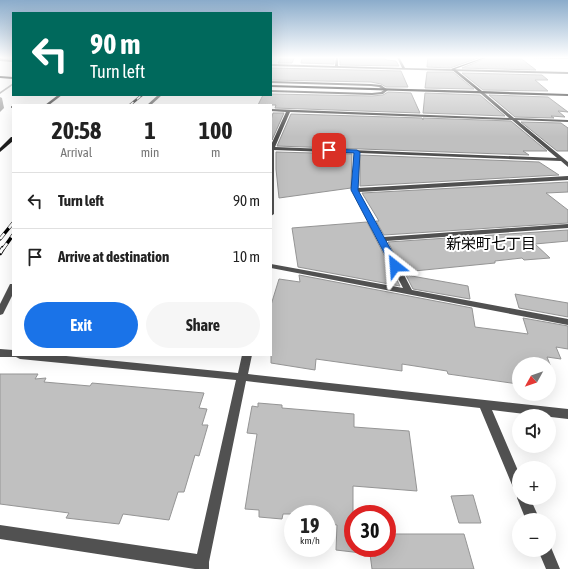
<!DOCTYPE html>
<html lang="en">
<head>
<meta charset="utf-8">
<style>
  :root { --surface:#fff; --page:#f6f6f6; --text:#222; --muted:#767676; --line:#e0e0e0; --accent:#1a73e8 }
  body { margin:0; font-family:"Asap Condensed","Noto Sans JP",sans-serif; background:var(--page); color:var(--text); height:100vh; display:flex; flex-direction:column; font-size:15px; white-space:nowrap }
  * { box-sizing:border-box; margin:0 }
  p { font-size:13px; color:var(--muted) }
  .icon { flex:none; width:22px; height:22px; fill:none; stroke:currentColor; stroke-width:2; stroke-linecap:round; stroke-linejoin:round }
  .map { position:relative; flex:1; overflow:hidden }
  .drawer { position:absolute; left:12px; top:104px; width:260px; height:252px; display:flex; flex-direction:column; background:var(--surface); border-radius:0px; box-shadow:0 4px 16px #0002 }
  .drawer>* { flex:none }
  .hud { position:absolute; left:12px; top:12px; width:260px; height:84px; border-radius:0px; box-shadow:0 4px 16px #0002; background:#00695c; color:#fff; overflow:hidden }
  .needle { width:26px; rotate:230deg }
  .controls { position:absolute; left:512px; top:357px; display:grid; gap:8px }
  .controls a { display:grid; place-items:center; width:44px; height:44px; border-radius:50%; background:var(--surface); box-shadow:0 4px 16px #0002; font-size:20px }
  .speed { position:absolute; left:284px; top:505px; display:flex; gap:8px; font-size:20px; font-weight:700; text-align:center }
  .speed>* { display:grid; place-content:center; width:52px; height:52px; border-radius:50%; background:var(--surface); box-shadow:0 4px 16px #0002; line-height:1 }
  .speed small { font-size:10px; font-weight:400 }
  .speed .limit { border:6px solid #d22; background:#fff; color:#111 }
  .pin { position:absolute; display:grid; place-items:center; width:34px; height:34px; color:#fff; margin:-17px; border-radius:8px; box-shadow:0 2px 6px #0006 }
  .me { position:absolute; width:44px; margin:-22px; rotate:332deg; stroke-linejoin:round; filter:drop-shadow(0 0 3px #0008) }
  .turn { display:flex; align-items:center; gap:14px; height:84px; padding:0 12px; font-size:18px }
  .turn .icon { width:52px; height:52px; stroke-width:2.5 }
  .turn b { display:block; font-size:28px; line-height:34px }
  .eta { display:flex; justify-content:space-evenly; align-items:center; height:68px; text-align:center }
  .eta b { font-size:24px; font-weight:700; line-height:28px }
  .primary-button { display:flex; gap:8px; margin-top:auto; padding:8px 12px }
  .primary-button a { flex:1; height:46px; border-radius:24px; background:var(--accent); color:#fff; font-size:16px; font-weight:700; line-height:46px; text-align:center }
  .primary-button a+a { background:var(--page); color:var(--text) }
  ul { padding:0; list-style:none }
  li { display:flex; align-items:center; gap:12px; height:56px; padding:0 12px; border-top:1px solid var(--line) }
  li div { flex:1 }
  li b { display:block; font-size:15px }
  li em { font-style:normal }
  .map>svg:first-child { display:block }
</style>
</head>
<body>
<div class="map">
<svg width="568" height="569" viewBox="0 0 568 569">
  <rect width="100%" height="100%" fill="#fff"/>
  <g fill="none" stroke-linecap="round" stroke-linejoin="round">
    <g fill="#9f9f9f" fill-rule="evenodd">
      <polygon points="13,83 13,85 0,94 0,92"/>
      <polygon points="0,97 2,98 4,108 0,112"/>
    </g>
  </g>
  <g fill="#c0c0c0" stroke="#959595">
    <polygon points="281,57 290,57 294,58 292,63 278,63"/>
    <polygon points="306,57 334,57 334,64 301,63 302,59 306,59"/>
    <polygon points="340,57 382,58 387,60 396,61 399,66 340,65"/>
    <polygon points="428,57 481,57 450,68 427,67"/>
    <polygon points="489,57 519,57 536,70 462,68"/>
    <polygon points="271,68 401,71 408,87 386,87 381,84 371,82 271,80"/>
    <polygon points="427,72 453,72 474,89 425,88"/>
    <polygon points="462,73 542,75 548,80 535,80 548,91 483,90"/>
    <polygon points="388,92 411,93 420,113 275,108 276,105 258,105 263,95 271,95 271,94 372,96 383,95"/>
    <polygon points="425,93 480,95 505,116 423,113"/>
    <polygon points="489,95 548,97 568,112 558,111 565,117 551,116 554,118 515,117"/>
    <polygon points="273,113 284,113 272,140 271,120"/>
    <polygon points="291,114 422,118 423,120 423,118 511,121 547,151 523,151 529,155 277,146"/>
    <polygon points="521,122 561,123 568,128 568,151 557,151"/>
    <polygon points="276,152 352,154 351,188 279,198 276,169"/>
    <polygon points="360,155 539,162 559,175 360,186"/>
    <polygon points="568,182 568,192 546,193 568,210 568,223 384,235 376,221 379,221 362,193"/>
    <polygon points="367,222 400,286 298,267 292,228"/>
    <polygon points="568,230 568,241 535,244 550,258 524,260 522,258 495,261 495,263 404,272 388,242"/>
    <polygon points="299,275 472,308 475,327 528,334 523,318 568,326 568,349 556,347 561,359 547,357 553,372 549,372 549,364 519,364 519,388 518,384 448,374 447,371 402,364 402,371 316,359 315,370 271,363 271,305 279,279 300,282"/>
    <polygon points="406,275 468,286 470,299 413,289"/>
    <polygon points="515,294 568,303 568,317 519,308"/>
    <polygon points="0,374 38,374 35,379 46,378 44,382 90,386 92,383 204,393 199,408 207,409 202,425 208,425 199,456 195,455 184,492 178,492 169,520 123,514 119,524 66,518 69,513 0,504"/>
    <polygon points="258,403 282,405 282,408 354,414 354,427 409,431 417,491 353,486 353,548 387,548 387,534 464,534 474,569 372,569 370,554 336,550 337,525 327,524 327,514 283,514 282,519 259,517 259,510 245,509 257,434 247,433 252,406 258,407"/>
    <polygon points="473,495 481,523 459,523 451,496"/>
  </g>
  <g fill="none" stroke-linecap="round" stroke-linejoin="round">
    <defs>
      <polygon id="highway" points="0,57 5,57 0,59"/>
    </defs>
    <use href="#highway" stroke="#dbdbdb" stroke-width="2"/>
    <g fill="#515151" fill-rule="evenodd">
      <polygon points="0,59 13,60 13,62 0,61"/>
      <rect x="11" y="106" width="2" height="2"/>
    </g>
    <g fill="#515151" fill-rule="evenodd">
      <polygon points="336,57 338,57 338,66 402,68 397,57 399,57 405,68 568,72 568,74 271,66 271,64 335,66"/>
      <polygon points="531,57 568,57 568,59 532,58"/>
      <polygon points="271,81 371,84 381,85 388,90 383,94 372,95 271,92 271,90 372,93 381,92 384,90 379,87 371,86 271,83"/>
      <path d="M480,91h2l32,27 54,2v2l-51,-2 51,42v5l-7,-6 -202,-8 -1,35 210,-12v4l-209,12 24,45 185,-13v4l-182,13 26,49 156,29v6l-297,-57v-4l132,24 -51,-98 2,-37 -80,-3v64l-3,2v-71l15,-33 -15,-1v-2l238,9 -29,-25zM290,112l222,8 45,38 -282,-11z"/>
      <polygon points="158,95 162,95 151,105 147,105"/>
      <polygon points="10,284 13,284 13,294 3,314 0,315 0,304"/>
      <polygon points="0,349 13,350 13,355 56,355 238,373 242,355 252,355 248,374 568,409 568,419 492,410 519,473 519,498 530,498 540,520 526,520 517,498 518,494 515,492 480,408 246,381 209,562 209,569 195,569 0,539 0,525 197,554 236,380 20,359 16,357 0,357"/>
      <polygon points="549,545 550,545 560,569 546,569 538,550 549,550"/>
    </g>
    <g fill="#1e1e1e" fill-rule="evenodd">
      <polygon points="485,57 488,57 455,69 482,91 568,94 568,96 271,87 271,85 478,91 451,69"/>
      <polygon points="0,76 13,77 13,79 0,78"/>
      <polygon points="58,95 62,95 49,105 45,105"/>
      <polygon points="11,137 13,137 13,141 0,152 0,148"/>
    </g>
    <use href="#highway" fill="#000" fill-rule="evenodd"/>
    <defs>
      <polyline id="rail-far2" points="130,105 142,95"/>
      <g id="rail-far1">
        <polyline points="0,239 13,223"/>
        <polyline points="3,249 13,235"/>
      </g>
      <polyline id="rail" points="0,253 3,248"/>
    </defs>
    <use href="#rail-far2" stroke="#000" stroke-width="2.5"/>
    <use href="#rail-far1" stroke="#000" stroke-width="3.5"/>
    <use href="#rail" stroke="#000" stroke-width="4.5"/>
    <use href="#rail-far2" stroke="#fff" stroke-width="1.5" stroke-dasharray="4.5" stroke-linecap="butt"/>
    <use href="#rail-far1" stroke="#fff" stroke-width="2.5" stroke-dasharray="7" stroke-linecap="butt"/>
    <use href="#rail" stroke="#fff" stroke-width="3" stroke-dasharray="9" stroke-linecap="butt"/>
  </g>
  <linearGradient id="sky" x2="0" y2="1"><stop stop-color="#8baccb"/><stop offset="0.42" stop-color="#fff"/><stop offset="1" stop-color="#fff" stop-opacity="0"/></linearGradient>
  <rect width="568" height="137" fill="url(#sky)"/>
  <polygon fill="#1a73e8" stroke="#114b97" points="327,149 357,150 360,152 358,190 400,266 398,268 392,268 391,266 351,190 354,153 329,152 326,150"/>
  <g text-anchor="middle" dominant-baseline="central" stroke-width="4" stroke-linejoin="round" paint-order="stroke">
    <g font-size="15" fill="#000" stroke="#fff">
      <text x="491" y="243">新栄町七丁目</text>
    </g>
  </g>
</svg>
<div class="controls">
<a><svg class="needle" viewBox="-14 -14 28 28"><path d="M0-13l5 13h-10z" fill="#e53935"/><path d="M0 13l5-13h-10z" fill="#767676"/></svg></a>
<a><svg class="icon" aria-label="sound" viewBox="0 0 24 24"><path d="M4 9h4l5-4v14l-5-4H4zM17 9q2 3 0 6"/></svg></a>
<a>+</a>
<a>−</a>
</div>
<div class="speed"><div>19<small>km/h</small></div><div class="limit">30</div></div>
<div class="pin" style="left:329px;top:150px;background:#d93025"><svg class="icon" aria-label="arrive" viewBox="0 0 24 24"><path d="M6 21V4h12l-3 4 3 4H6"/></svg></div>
<svg class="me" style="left:395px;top:266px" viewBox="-20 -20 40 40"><path d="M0-17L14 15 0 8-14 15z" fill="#1a73e8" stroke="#fff" stroke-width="4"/></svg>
<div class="hud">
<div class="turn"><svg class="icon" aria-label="left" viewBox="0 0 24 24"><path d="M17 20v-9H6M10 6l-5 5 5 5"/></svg><div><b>90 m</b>Turn left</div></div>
</div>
<section class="drawer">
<div class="eta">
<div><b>20:58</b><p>Arrival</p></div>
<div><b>1</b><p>min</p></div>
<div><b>100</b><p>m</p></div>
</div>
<ul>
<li><svg class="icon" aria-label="left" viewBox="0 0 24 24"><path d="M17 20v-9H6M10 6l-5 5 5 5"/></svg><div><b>Turn left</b></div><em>90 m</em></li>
<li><svg class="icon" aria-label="arrive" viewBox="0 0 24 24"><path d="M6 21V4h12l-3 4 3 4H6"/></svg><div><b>Arrive at destination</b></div><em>10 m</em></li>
</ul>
<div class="primary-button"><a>Exit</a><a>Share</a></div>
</section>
</div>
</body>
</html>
